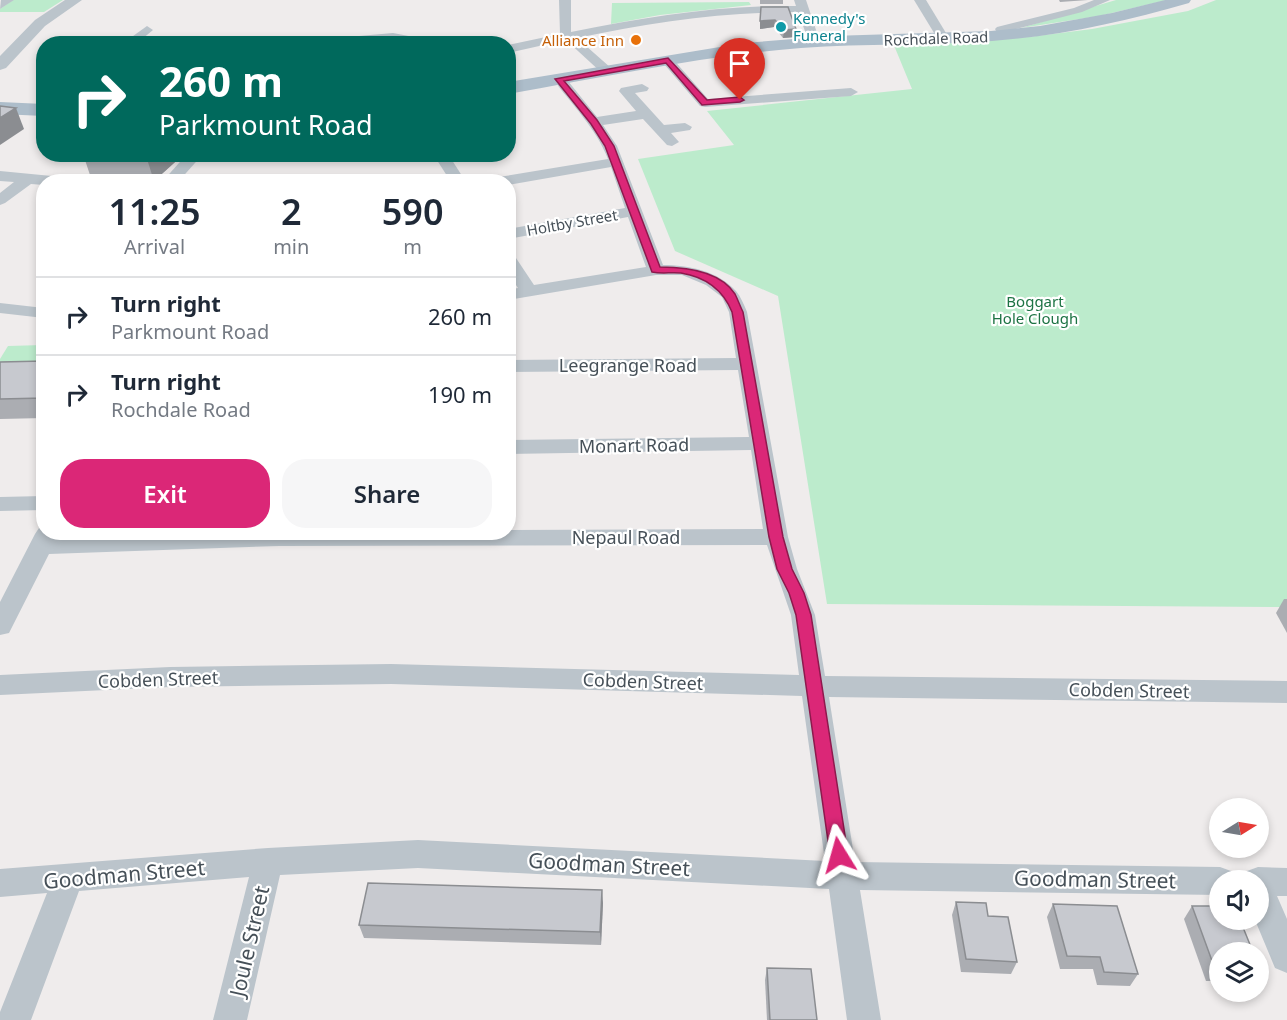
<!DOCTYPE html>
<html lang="en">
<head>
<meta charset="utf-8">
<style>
  :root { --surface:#fff; --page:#f6f6f7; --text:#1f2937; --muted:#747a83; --line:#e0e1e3; --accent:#db2777 }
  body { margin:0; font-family:"Noto Sans",sans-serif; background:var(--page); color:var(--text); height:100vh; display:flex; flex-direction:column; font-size:22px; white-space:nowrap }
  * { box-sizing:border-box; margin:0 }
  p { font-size:20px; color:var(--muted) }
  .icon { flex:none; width:33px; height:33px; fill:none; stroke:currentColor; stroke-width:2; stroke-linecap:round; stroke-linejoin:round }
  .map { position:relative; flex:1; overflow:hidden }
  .side { position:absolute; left:36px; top:174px; width:480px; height:366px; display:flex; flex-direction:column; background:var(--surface); border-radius:24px; box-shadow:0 3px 9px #0003 }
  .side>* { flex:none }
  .banner { position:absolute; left:36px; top:36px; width:480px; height:126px; border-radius:24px; box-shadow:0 3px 9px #0003; background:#00695c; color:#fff; overflow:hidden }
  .needle { width:39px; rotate:79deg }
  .fabs { position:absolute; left:1209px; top:798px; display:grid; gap:12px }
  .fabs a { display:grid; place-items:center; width:60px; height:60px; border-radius:50%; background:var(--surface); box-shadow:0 3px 9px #0003; font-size:30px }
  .pin { position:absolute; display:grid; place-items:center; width:51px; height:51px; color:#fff; margin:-62px -26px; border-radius:50% 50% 50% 0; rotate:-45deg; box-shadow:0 0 6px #0007 }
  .pin .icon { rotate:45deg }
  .me { position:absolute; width:66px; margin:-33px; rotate:352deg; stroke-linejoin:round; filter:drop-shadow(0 0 4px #0008) }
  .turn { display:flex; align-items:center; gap:21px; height:126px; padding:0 24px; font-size:27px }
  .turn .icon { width:78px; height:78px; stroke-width:2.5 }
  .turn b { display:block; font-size:42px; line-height:51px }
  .eta { display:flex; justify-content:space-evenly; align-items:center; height:102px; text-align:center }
  .eta b { font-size:36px; font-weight:600; line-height:42px }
  .action { display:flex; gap:12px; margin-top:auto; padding:12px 24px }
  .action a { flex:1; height:69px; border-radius:24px; background:var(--accent); color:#fff; font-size:24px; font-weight:600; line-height:69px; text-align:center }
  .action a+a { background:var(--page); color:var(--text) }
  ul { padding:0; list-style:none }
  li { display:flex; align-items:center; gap:18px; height:78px; padding:0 24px; border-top:2px solid var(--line) }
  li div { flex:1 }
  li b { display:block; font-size:22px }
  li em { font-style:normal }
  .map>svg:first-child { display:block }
</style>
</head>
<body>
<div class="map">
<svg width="1287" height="1020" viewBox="0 0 1287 1020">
  <rect width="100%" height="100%" fill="#efecec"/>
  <g fill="#bcebcc">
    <polygon points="13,0 63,0 44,12 0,12 0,9"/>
    <polygon points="1116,0 1167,0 1099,16 1021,28"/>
    <polygon points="1216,0 1287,0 1287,607 827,604 778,296 675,251 638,159 734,145 707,111 912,89 893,43 1029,37 1092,29 1188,11"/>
    <polygon points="749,2 751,5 660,15 611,24 612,3"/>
    <polygon points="43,345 43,374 0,375 0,359 8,346"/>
  </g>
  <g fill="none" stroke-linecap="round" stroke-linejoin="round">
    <g fill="#bbc4cb" fill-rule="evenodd">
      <polygon points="14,0 0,9 1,0"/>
      <path d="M559,0h12v32c75,-15 149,-27 225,-26l-2,-6h12l14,42 -2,3h-8l-12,-33c-76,0 -146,10 -221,26l34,30 2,3 -2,3h-8l-37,-34 -58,13v-8l52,-11z"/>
      <polygon points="914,0 926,0 949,38 947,41 939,41"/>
      <polygon points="1094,0 1110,0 1082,12 1008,31 1010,35 1008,38 1000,38 995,29 997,27 1074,8"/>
      <polygon points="147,26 153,30 136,44 122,44"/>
      <polygon points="393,33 419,38 431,44 393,41 331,44 359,36"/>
      <polygon points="668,57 672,58 708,99 851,88 858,92 851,96 705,107 700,106 664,64 662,61"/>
      <path d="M559,75l5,1 33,41 39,-6 -17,-20 2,-3 21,-4 7,4 -2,3 -12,2 29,32 21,-2 7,4 -2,3 -19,3 8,9 -7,4 -5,-1 -24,-26 -40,6 14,21 46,119c25,0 55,6 73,26 5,6 8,14 11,21l41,225 9,32 18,46 10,61 462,5v22l-458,-6 26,165 365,5 11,4 4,9h-15v15l-360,-5 21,130h-34l-18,-131 -411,-21 -138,7 -33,145h-34l36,-143 -170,14 -48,129h-31v-8l47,-119 -47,4v-28l268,-21 150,-8 407,21 -23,-165 -411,-12 -221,3 -170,8v-20l170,-8 221,-3 408,11 -8,-60 -24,-70 -488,1 -230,8 -40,79 -9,2v-33l35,-68 4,-6 5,-1v5h14l-1,5 148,-5h303v-2l255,-1 -12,-79 -243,4v-14l241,-3 -11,-67 -230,2v-12l228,-2 -7,-46 -7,-15 -16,-12 -24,-10h-26l-148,25v-10l10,-2 -10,-15v-19l6,1 20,30 112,-18 -18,-50 -120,22v-10l117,-21 -14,-41 -103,18v-3h-16l7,-5 109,-18c-12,-31 -36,-54 -55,-80z"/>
      <polygon points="187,154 203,154 178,182 162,182"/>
      <polygon points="433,154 448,154 466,182 451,182"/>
      <polygon points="0,171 62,177 69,182 44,182 44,185 31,184 5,203 0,205 0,193 14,182 0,181"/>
      <polygon points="0,303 44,308 44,318 0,313"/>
      <polygon points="44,496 44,510 0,511 0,497"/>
      <polygon points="1258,867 1287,868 1287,896 1277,896 1287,919 1287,973 1275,968 1255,920 1258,920 1258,880 1243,880 1247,871"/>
    </g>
    <polygon fill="#bbc4cb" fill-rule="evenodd" points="65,0 82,0 45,26 6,68 0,70 0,56 35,20"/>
    <g fill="#adbdca" fill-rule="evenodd">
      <path d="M1165,0h26l-2,3c-65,19 -130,33 -197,38 -63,5 -127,2 -191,7 -99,8 -195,29 -293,46v-12l236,-39 87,-7 160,-5 49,-5 72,-13z"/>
      <polygon points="0,102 44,104 44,116 0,114"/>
    </g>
  </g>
  <g fill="#abadb2">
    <rect x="760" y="0" width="23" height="4"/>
    <polygon points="1059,0 1088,0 1060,2"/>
    <polygon points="761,7 795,37 783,38 774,27 760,29"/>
    <polygon points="83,154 184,154 154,181 90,175"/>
    <polygon points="44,361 44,418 0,419 0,362"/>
    <polygon points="1284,599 1287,599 1287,633 1276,613"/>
    <polygon points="956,902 988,916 1017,962 1011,974 961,972 952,915"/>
    <polygon points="603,903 601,945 364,938 359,925"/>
    <polygon points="1053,904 1138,974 1130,986 1097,985 1093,969 1060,969 1047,917"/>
    <polygon points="1192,906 1220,952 1220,981 1206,981 1184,919"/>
    <polygon points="767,968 817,1020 767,1020 765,980"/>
  </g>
  <g fill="#8b8d91">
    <polygon points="775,20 774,27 760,29 760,21"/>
    <polygon points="796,29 795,37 783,38 784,30"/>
    <polygon points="16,108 24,129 0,145 0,118"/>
    <polygon points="152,154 184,154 154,181 147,159"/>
    <polygon points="602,890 603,903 601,945 600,932"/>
  </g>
  <g fill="#c7c9cf" stroke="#8b8d91" stroke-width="1.5">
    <polygon points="761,7 788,7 796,29 784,30 775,20 760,21"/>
    <polygon points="0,106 16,108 0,118"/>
    <polygon points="100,154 152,154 147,159"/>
    <polygon points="44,361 44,398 0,399 0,362"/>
    <polygon points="368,883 602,890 600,932 359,925"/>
    <polygon points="956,902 986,903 988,916 1008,917 1017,962 966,959"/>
    <polygon points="1053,904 1117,906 1138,974 1104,972 1100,957 1067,956"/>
    <polygon points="1192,906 1220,906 1220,920 1240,920 1253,952 1220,952 1220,969 1215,969"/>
    <polygon points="767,968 811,969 817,1020 770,1020"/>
  </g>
  <path fill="#db2777" stroke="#8e194d" stroke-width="1.5" d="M668,58l39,42 33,-3 4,3 -4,2 -38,3 -36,-42 -102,18 33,39 17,26 46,121c24,0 60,4 75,27 3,6 5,12 8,18l40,225 9,32 12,24 7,22 37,240 -2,6 -7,3 -6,-3 -3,-6 -34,-240 -7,-22 -12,-24 -8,-32 -37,-225c-9,-22 -26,-35 -51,-39 -10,-1 -19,1 -29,-1l-47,-126 -14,-22 -36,-45z"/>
  <circle fill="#0f9aa8" stroke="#fff" stroke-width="2" cx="781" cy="27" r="6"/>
  <circle fill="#e8710a" stroke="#fff" stroke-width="2" cx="636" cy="40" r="6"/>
  <g text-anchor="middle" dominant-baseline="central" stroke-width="4.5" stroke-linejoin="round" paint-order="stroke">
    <g font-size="15" fill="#0d838f" stroke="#fff" text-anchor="start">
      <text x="793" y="18">Kennedy's<tspan x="793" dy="17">Funeral</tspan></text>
    </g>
    <g font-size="15" fill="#465058" stroke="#fff">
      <text transform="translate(936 38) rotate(-2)">Rochdale Road</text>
      <text transform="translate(572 222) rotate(-10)">Holtby Street</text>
    </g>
    <g font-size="15" fill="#c56008" stroke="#fff" text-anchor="end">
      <text x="624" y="40">Alliance Inn</text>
    </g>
    <g font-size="15" fill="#1d7344" stroke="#fff">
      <text x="1035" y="301">Boggart<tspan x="1035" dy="17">Hole Clough</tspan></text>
    </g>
    <g font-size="18" fill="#465058" stroke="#fff">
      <text x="628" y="365">Leegrange Road</text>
      <text transform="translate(634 445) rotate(-1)">Monart Road</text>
      <text x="626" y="537">Nepaul Road</text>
      <text transform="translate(158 679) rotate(-2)">Cobden Street</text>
      <text transform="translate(643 681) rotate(2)">Cobden Street</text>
      <text transform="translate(1129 690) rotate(1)">Cobden Street</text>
    </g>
    <g font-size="21" fill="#465058" stroke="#fff">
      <text transform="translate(609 864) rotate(3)">Goodman Street</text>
      <text transform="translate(124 874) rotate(-5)">Goodman Street</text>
      <text transform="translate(1095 879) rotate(1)">Goodman Street</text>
      <text transform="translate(249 941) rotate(-77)">Joule Street</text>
    </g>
  </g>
</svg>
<div class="fabs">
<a><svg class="needle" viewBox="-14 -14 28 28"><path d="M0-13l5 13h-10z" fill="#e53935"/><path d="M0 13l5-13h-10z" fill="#747a83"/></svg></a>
<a><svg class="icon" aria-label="sound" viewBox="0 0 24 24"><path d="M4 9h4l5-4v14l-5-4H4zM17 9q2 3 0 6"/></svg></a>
<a><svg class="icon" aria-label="layers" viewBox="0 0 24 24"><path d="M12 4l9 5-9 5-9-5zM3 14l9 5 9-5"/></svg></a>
</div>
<div class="pin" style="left:740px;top:100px;background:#d93025"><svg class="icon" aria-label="arrive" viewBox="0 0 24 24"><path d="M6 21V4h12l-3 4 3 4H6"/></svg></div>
<svg class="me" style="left:839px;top:855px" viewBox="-20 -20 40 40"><path d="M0-17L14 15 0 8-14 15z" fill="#db2777" stroke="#fff" stroke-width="4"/></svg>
<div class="banner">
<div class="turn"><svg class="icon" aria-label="right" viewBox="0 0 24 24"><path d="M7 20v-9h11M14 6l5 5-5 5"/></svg><div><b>260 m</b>Parkmount Road</div></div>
</div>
<section class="side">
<div class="eta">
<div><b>11:25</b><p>Arrival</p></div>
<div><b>2</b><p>min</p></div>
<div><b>590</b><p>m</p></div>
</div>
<ul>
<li><svg class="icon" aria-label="right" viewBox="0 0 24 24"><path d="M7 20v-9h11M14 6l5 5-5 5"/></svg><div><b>Turn right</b><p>Parkmount Road</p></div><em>260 m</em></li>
<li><svg class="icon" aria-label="right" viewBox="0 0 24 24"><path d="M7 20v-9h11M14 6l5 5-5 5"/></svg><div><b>Turn right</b><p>Rochdale Road</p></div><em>190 m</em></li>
</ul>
<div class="action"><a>Exit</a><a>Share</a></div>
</section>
</div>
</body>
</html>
